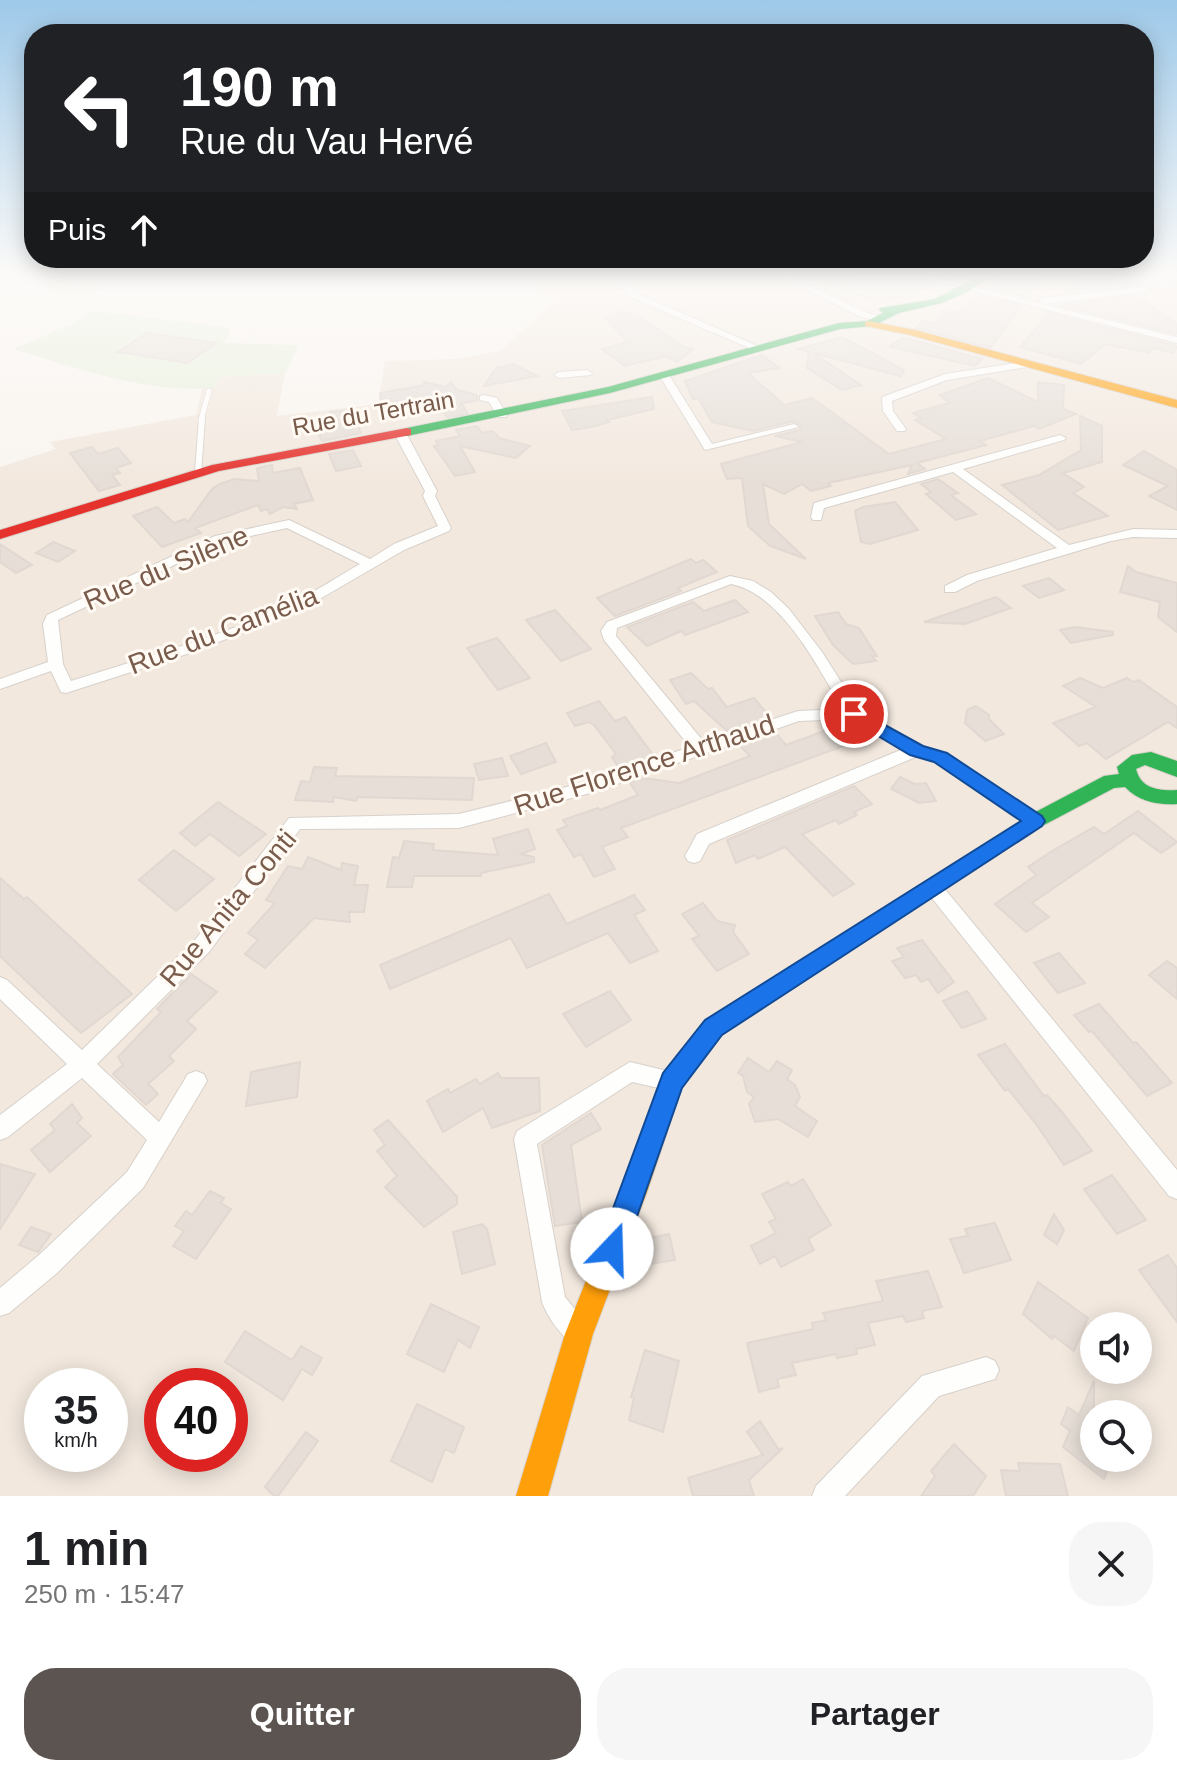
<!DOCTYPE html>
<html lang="fr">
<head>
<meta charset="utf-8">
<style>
  :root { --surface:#fff; --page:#f6f6f6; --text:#202124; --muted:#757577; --accent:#5c5450 }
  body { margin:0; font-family:Arial,sans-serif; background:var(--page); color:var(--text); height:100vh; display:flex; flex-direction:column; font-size:30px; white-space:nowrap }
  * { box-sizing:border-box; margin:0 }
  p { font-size:26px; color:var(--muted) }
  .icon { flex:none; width:44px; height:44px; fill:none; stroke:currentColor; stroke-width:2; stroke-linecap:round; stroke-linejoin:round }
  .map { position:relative; height:1496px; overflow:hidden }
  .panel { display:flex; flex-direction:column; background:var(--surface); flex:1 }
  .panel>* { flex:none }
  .banner { position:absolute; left:24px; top:24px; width:1130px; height:244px; border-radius:32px; box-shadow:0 4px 20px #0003; background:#202124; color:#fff; overflow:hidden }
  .buttons { position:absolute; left:1080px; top:1312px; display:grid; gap:16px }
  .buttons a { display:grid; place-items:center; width:72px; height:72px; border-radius:50%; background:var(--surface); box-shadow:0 4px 20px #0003; font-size:40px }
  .speed { position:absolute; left:24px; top:1368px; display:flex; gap:16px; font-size:40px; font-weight:700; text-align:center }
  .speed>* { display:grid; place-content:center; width:104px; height:104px; border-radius:50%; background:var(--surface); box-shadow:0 4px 20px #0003; line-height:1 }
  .speed small { font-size:20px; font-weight:400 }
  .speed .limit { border:12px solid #d22; background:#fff; color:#111 }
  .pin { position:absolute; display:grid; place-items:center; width:68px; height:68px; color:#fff; margin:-34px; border:4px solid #fff; border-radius:50%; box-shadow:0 2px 8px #0007 }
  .me { position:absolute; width:88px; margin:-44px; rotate:21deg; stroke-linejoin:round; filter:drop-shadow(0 0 6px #0008) }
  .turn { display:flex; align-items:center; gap:28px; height:168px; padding:0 24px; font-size:36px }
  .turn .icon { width:104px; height:104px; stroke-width:2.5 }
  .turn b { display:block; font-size:56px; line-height:68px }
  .then { display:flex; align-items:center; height:76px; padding:0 24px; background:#0003; gap:16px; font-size:30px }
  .round { display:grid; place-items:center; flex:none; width:84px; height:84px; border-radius:32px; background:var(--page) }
  .overview { display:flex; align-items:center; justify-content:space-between; height:136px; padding:0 24px }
  h1 { font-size:48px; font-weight:700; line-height:60px }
  .cta { display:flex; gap:16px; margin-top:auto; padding:16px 24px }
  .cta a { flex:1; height:92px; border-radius:32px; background:var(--accent); color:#fff; font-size:32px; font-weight:700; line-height:92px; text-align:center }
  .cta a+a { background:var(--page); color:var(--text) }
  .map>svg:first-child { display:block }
</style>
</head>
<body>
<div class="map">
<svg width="1177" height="1496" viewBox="0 0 1177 1496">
  <rect width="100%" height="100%" fill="#f9f5f0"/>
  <g fill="#f2e8de" fill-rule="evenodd">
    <polygon points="18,275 112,275 90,288 79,288"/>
    <path d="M505,275h672v1221h-1177v-1029l56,-18 -6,-7 146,-27 6,-26 13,-1 4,-11 66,-4 -8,43 101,-12 7,-43 72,-2 43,-8 58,-52zM1094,1326h44v44h-44zM42,1386h68v68h-68zM162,1386h68v68h-68zM1094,1414h44v44h-44z"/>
  </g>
  <g fill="#e7f0db">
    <path d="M0,275c28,0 53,12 81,13 16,1 28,-13 47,-13l-36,17 -22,2z"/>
    <path d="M93,311l138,17 -7,15 75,2 -14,28 -66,4 -4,11c-68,6 -138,-20 -202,-39l61,-26z"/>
  </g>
  <g fill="#e6ded7" stroke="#e2d8d2" stroke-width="2">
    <polygon points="861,275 908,275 930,283 916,296 905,299 898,297 880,303 861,295 847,300 822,288 835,284 847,287"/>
    <polygon points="1008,275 1044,275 1028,297 991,288"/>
    <polygon points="1082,275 1177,275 1177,288 1152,290 1145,284 1067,292"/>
    <polygon points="980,296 1021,306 990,348 915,328 924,321 932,324 952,311 957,312"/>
    <polygon points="1136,296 1177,324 1177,334 1060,305"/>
    <polygon points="621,312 643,319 680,344 678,345 693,349 677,362 666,356 625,366 602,349 628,342 606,319"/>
    <polygon points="1049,313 1177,346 1177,347 1173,353 1154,348 1149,353 1106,344 1081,364 1020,347"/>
    <polygon points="147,333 216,343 188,363 118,352"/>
    <polygon points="842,337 904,370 901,376 813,353 861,385 842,390 807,368 809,352 798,349"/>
    <polygon points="902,338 909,339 982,359 975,366 890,347"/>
    <polygon points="762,355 779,368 748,373 784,405 812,398 844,421 841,424 845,422 889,454 946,439 915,420 921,418 913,413 949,403 940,395 988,378 1038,402 1038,382 1064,385 1063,409 1076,414 1039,429 1034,426 980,441 986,445 917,463 925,469 908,474 912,465 828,483 831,486 811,491 802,484 784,494 763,484 769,524 806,559 770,546 748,526 742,478 727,479 721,464 802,442 775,436 800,430 802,426 793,421 753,431 712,422 698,398 693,399 685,381"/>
    <polygon points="513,364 537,376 484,386 496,368"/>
    <polygon points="424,382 445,387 451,382 457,390 477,395 477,401 461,403 468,414 447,417 436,401 381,401 380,393 425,385"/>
    <polygon points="652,397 654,409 607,420 609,422 592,427 572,430 562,411"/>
    <polygon points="351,410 361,433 322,441 315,426 332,424 330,412"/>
    <polygon points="1080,416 1102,426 1102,462 1063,473 1084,487 1073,493 1108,516 1058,530 1002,485 1039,475 1081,450"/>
    <polygon points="477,426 482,433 493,431 499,438 530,446 516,458 460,446 475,472 455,476 434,446 438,445 436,441 460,436 456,430"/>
    <polygon points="92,447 98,454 118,448 131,463 116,468 120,473 112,475 120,485 99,491 70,453"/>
    <polygon points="353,450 361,466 336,471 329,454"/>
    <polygon points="1144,451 1177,470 1177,510 1149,496 1168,486 1123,465"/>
    <polygon points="272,465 273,473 300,468 313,500 294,504 297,509 283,507 270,514 267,509 261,511 258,505 195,528 201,533 162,547 133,516 157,507 174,523 185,519 188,522 212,489 220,484 234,479 259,481 257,468"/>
    <polygon points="938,479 958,493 951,495 976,514 956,520 926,494 931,492 921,484"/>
    <polygon points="895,502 918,530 870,544 861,542 855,511 863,507"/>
    <polygon points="53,542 75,551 58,562 36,553"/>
    <polygon points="0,544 32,565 16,573 0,562"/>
    <polygon points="691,559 696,563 703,560 717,572 678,588 681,591 615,616 597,598"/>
    <polygon points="1128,566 1136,572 1177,583 1177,632 1158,617 1160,602 1120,592"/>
    <polygon points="1049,578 1064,590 1039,598 1023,586"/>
    <polygon points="996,597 1011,608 965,624 924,622"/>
    <polygon points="735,600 748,612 685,635 681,631 647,646 627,627 693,602 704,611"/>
    <polygon points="555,610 591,649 561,661 526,620"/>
    <polygon points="838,612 846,624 859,628 877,656 872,656 876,661 853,664 833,645 815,616"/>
    <polygon points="1075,627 1113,632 1113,635 1071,643 1060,630"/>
    <polygon points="497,638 530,678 498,690 467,648"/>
    <polygon points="691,673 708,689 712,688 727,707 754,698 770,717 727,731 694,701 686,704 670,680"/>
    <polygon points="1080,678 1103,688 1127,678 1133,682 1139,680 1177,707 1177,728 1168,722 1106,759 1087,743 1079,746 1053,723 1096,707 1063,686"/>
    <polygon points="599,701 615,721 625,717 654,756 619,768 612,757 616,754 594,725 589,722 575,726 567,713"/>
    <polygon points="976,706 989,715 989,719 1004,734 985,741 965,723 967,710"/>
    <polygon points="841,725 854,739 844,742 846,745 621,828 628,837 602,847 615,869 594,877 581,854 574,857 557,830 567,826 563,820 598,808 600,810 638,795 630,783 643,778 679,783 750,756 739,745 775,732 786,745"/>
    <polygon points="546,743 556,762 521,774 510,756"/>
    <polygon points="502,758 508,776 479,780 474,764"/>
    <polygon points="314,767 337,768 335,776 474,778 472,800 358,797 356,801 334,797 333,802 295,800 301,781 310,782"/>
    <polygon points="900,777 915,784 926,783 936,801 919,803 891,789"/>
    <polygon points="854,786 872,804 854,812 857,815 839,824 836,820 802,834 854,884 833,896 785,847 758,859 755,855 736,863 727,840"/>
    <polygon points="218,802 266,834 239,856 210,834 195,846 180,833"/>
    <polygon points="1138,811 1177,842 1161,853 1134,833 1032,903 1049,917 1026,932 995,904 1036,875 1028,867 1052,851 1094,827 1104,834"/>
    <polygon points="528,829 535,849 521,854 534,857 534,862 481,873 481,876 414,876 412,887 387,887 393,857 399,858 404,841 434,844 433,850 498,855 493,839"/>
    <polygon points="174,850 214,879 176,911 139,880"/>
    <polygon points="308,857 341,870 342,863 358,866 354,885 368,885 364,912 349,912 350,922 314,918 265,968 245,954 258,940 248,933 275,903 266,900 288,866 302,869"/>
    <polygon points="0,878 24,899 27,897 132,994 81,1033 0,956"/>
    <polygon points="549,894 567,924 634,895 645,910 634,915 658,951 630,963 608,933 527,968 511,938 390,989 380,965"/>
    <polygon points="703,903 717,921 735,925 733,932 749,954 717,971 692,939 699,936 682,914"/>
    <polygon points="922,940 954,982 938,993 928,979 921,982 916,975 905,978 892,961 904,957 897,948"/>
    <polygon points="1059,953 1085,983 1058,993 1034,963"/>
    <polygon points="1167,961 1177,968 1177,999 1149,975"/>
    <polygon points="191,974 217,992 187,1021 196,1029 169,1056 174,1061 148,1084 158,1094 146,1105 113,1074 123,1065 118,1057 161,1012 157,1009"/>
    <polygon points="610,991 631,1020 586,1047 563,1014"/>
    <polygon points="967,991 986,1019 962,1028 943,1001"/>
    <polygon points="1099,1004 1133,1043 1136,1042 1172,1083 1147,1096 1092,1031 1089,1032 1074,1015"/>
    <polygon points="1005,1044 1044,1096 1047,1095 1062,1112 1092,1151 1064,1165 1036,1124 1008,1089 1005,1091 978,1055"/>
    <polygon points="748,1058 769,1072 777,1061 792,1070 787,1079 795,1085 800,1097 795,1106 817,1121 808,1137 778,1119 755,1122 749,1104 754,1097 747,1092 743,1076 738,1073"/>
    <polygon points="300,1062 297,1097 246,1106 251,1072"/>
    <polygon points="498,1073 501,1078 539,1078 540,1111 492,1128 483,1108 443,1132 427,1101 448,1089 450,1093 476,1079 480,1084"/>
    <polygon points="72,1104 82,1118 77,1123 91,1136 50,1172 31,1150 55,1130 50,1124"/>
    <polygon points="591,1113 601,1129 571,1145 582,1222 555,1226 542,1145"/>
    <polygon points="388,1120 457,1197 457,1204 424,1227 385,1187 397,1176 377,1151 385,1145 374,1130"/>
    <polygon points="0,1164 35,1174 0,1229"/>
    <polygon points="1112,1175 1146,1220 1117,1234 1084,1189"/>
    <polygon points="803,1179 831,1225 808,1239 814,1250 781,1267 775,1256 760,1264 751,1246 776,1233 769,1222 776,1219 762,1194 788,1182 791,1186"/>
    <polygon points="210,1191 224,1198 221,1203 231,1209 196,1259 173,1246 184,1231 175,1226 186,1211 192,1215"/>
    <polygon points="1054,1214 1064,1230 1057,1244 1044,1235"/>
    <polygon points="995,1223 1011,1260 964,1273 950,1239 968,1236 965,1229"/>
    <polygon points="482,1224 487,1229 495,1264 462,1274 453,1232"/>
    <polygon points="31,1227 51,1234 38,1252 19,1245"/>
    <polygon points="669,1234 675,1260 650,1264 645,1239"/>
    <polygon points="1168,1255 1177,1268 1177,1322 1139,1270"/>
    <polygon points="928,1271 942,1307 922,1311 924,1318 906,1322 903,1316 868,1323 875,1345 856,1349 857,1354 837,1358 836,1354 792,1363 796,1375 777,1379 779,1387 759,1392 747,1343 813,1329 812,1323 826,1320 823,1313 883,1301 876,1281"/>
    <polygon points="1038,1282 1088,1318 1074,1351 1054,1336 1052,1339 1023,1314"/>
    <polygon points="431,1304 479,1327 470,1348 458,1340 444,1372 407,1354"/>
    <polygon points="245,1331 292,1360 301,1346 322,1358 312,1375 302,1369 283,1400 225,1362"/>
    <polygon points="645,1350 679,1361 663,1432 629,1420 634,1398 631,1397"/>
    <polygon points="1094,1381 1094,1458 1112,1458 1104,1479 1063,1447 1070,1431 1061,1424 1068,1407 1079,1415"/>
    <polygon points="417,1404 464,1427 454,1453 445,1449 432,1482 391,1461"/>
    <polygon points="760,1421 779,1450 783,1448 749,1480 754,1496 693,1496 688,1478 763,1455 747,1432"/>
    <polygon points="306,1432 318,1441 278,1496 274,1496 265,1487"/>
    <polygon points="954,1444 986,1476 973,1496 921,1496 935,1476 931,1471"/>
    <polygon points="1018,1463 1060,1464 1068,1496 1006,1496 1001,1470 1020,1471"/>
  </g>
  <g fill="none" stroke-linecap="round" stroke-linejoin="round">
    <defs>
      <polyline id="lane-far1" points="201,420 209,391"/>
      <polyline id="lane" points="198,473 202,418"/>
      <g id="street">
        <polygon points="614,275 623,275 634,291 643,296 762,348 754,350 637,300 628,295"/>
        <polygon points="777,275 788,275 865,312 887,319 882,322 859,316"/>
        <polygon points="911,275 926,275 1177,337 1177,343"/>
        <polygon points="1145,287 1149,290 1148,292 1043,304 1039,301 1043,298"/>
        <polygon points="1029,361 1033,362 1033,366 947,380 892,401 893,411 906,429 905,431 897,431 883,411 882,397 945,374"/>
        <polygon points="587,370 592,373 591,375 559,378 554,375 559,372"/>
        <polygon points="664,372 669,375 712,444 794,424 799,427 705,450 659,375"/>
        <polygon points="484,395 497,398 507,415 506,417 498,417 489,402 480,400 480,396"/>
        <path d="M400,430l6,3 31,58 -2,5 16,32 -2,3 -45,19 -98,57 -28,12 -85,33 -127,41 -5,-1 -10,-21 -51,18v-10l48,-17 -5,-38 4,-9 168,-79 74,-16 81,39 24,-15 44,-18 -15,-30 2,-5 -31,-58zM287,528l73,36c-21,12 -42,26 -64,37 -71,35 -150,56 -225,80l-8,-17 -5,-44 165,-78z"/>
        <polygon points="1060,435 1066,438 1064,440 963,469 1069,545 1133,529 1177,530 1177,538 1133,537 1111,541 977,581 955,592 945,592 945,586 967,575 1057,548 953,472 824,508 821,520 813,520 811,517 814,503"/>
        <path d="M730,576l23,5 18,11 18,17 33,43 37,58 64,36 23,7 95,63 3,5 -3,5h-12l-95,-65 -16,-5 -209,88 -9,17 -6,2 -6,-2 -3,-5 12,-22 206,-85 -52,-30 -52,2 -205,71 -135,36 -159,1 -91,123 -112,112 62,58 29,-48 8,-3 8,3 3,7 -64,107 -86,85 -48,40 -9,3v-28l39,-33 88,-83 20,-32 -65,-62 -74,59 -8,3v-25l67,-51 -67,-65v-22l7,3 75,70 113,-110 94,-122 170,-4 127,-32 104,-35 -86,-107 -3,-9 6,-9zM731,584c51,10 87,84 112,125l-45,2 -94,31 -88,-106 1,-8z"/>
        <polygon points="933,880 939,882 1177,1170 1177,1199 1169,1196 927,892 924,887 927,882"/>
        <path d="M630,1062l50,12 3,7 -3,7 -8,3 -40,-9 -95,62 28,153 23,28 4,9 -4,9 -9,4c-16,-7 -31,-29 -37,-45l-28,-163 3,-8z"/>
        <polygon points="986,1357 995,1361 999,1370 995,1379 939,1396 845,1496 812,1496 816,1486 922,1376"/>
      </g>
      <g id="fast">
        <polygon points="980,275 992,275 967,292 942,303 899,313 873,326 840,329 610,393 407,436 401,432 407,428 608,387 839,323 867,321 883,313 879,310 880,308 935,299"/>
        <path d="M1151,752l26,9v16l-32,-12 -9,4c5,20 23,22 41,21v14c-19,1 -38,-2 -52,-17l-11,1 -72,38 -321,209 -25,33 -8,3 -8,-3 -4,-8 29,-39 323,-205 76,-40 15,-2 -2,-7 15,-12z"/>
      </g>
      <g id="slow">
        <polygon points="869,321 915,330 1177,400 1177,408 910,335 865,326 865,322"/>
        <polygon points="688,1049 696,1052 700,1060 682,1087 647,1192 593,1334 548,1496 516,1496 565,1334 621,1192 660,1081 680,1052"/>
      </g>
      <polygon id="jam" points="407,428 411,429 411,435 219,471 0,539 0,530 212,465"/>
    </defs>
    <use href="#lane-far1" stroke="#d7d1cb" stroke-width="6"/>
    <use href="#lane" stroke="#d7d1cb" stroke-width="8"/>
    <use href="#street" stroke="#d7d1cb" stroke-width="2"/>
    <use href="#fast" stroke="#d9d2cb" stroke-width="2"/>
    <use href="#slow" stroke="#d9d2cb" stroke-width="2"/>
    <use href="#jam" stroke="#d9d2cb" stroke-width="2"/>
    <use href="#lane-far1" stroke="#fefefd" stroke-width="5"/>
    <use href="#lane" stroke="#fefefd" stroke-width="6"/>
    <use href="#street" fill="#fefefd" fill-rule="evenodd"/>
    <use href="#fast" fill="#30b455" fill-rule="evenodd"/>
    <use href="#slow" fill="#ff9f0a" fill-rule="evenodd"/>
    <use href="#jam" fill="#e5322d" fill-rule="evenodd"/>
  </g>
  <linearGradient id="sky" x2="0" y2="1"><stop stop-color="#9ec9e9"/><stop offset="0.57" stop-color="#fcfaf8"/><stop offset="1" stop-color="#fcfaf8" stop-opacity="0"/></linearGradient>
  <rect width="1177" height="485" fill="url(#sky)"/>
  <polygon fill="#1a73e8" stroke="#114b97" stroke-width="2" points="854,708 923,746 947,753 1042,816 1045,821 1042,826 722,1035 682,1088 622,1259 612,1263 602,1259 598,1249 663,1073 705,1020 1021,821 934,762 910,755 848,718 845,714"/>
  <g text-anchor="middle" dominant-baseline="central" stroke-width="6" stroke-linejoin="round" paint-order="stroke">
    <g font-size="24" fill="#7a5c4d" stroke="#fffaf3">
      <text transform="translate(373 413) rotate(-10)">Rue du Tertrain</text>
    </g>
    <g font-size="28" fill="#7a5c4d" stroke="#fffaf3">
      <text transform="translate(166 568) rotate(-23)">Rue du Silène</text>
      <text transform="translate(223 630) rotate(-21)">Rue du Camélia</text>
      <text transform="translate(644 765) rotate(-18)">Rue Florence Arthaud</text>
      <text transform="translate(228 908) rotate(-50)">Rue Anita Conti</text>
    </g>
  </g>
</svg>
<div class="buttons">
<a><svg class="icon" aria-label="sound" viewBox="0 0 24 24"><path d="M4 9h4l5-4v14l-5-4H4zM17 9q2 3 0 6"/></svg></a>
<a><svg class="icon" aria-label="search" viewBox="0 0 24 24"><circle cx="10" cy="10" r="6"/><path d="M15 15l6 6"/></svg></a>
</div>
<div class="speed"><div>35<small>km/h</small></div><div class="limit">40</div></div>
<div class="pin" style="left:854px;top:714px;background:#d93025"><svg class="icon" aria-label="arrive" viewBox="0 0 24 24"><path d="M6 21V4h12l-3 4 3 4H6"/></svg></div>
<svg class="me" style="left:612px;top:1249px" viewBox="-20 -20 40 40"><circle r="19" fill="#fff"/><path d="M0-13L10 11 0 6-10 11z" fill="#1a73e8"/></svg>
<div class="banner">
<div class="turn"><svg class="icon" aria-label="left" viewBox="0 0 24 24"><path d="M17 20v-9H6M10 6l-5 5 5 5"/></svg><div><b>190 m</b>Rue du Vau Hervé</div></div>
<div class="then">Puis<svg class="icon" aria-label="ahead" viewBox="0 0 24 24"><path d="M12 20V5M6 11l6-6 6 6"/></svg></div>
</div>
</div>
<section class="panel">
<div class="overview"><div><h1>1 min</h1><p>250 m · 15:47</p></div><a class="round"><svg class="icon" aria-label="close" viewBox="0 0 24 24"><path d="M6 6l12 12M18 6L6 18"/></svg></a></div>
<div class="cta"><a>Quitter</a><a>Partager</a></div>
</section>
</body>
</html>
